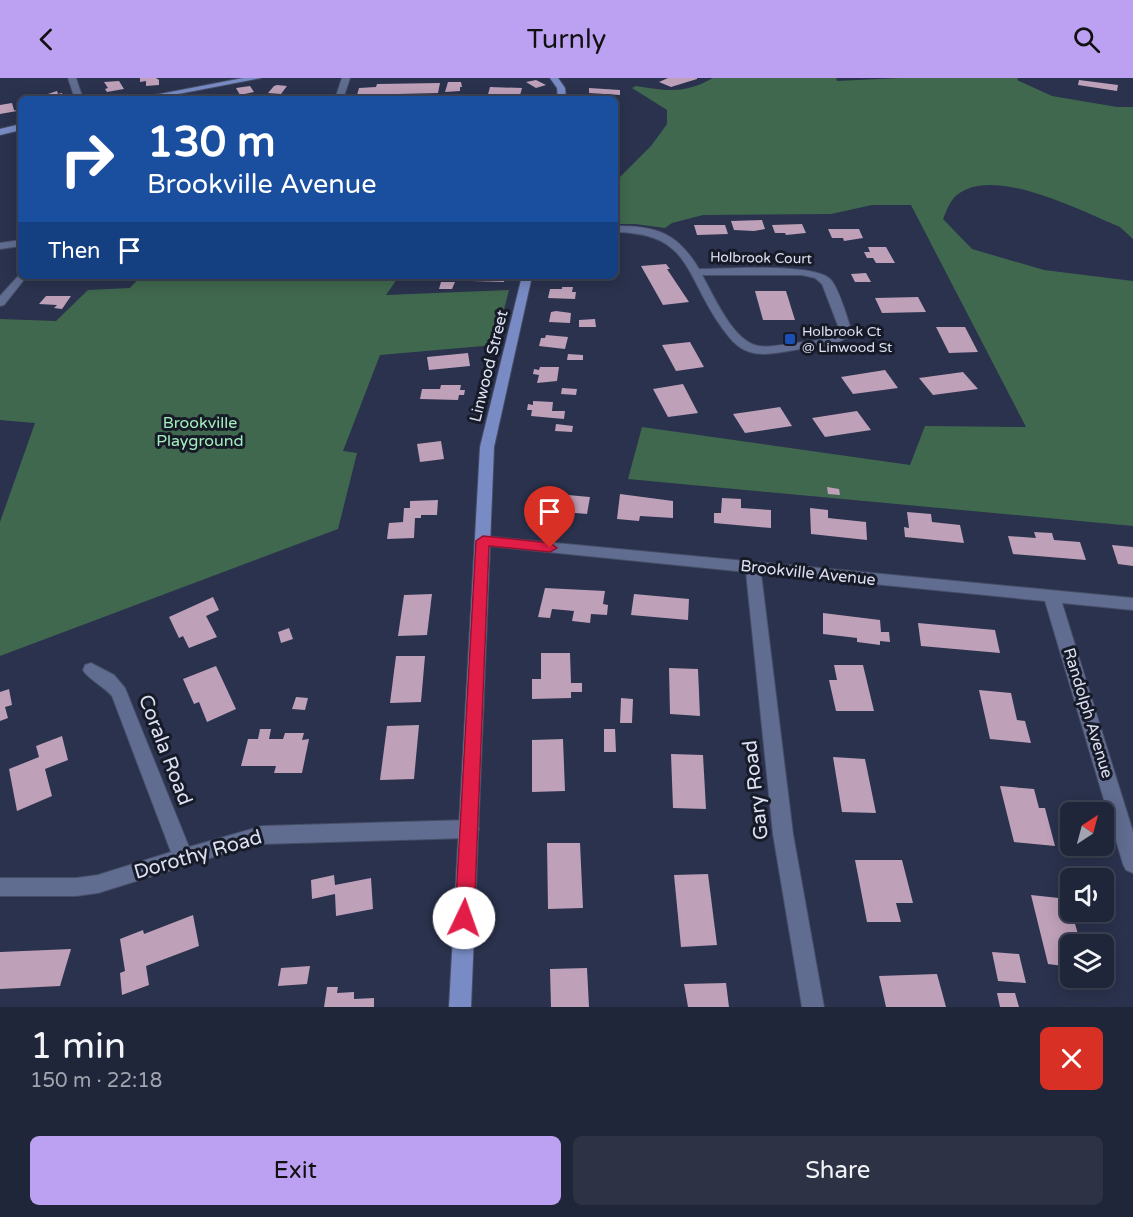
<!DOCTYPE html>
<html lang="en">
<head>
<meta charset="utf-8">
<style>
  :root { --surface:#20263a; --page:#2d3245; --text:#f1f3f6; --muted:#a2a5af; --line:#3d4354; --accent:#bca0f2 }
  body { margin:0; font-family:"Varela Round",sans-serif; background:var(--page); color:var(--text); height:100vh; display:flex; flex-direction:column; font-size:22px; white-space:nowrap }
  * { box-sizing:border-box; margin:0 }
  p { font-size:20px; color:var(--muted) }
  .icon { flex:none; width:33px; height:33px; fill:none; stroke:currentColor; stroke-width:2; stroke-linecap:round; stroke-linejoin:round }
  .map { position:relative; height:929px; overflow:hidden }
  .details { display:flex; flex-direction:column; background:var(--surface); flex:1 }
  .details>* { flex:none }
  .banner { position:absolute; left:18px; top:18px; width:600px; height:183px; border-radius:9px; box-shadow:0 3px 15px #0003,0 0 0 2px var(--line); background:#1a4fa0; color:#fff; overflow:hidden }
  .needle { width:39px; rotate:36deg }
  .controls { position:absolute; left:1060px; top:724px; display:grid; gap:12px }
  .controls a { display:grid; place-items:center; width:54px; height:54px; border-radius:9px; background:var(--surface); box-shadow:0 3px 15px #0003,0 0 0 2px var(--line); font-size:30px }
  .pin { position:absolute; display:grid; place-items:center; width:51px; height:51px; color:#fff; margin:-62px -26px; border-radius:50% 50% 50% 0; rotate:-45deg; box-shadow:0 0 6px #0007 }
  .pin .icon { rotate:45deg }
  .me { position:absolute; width:66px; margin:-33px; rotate:3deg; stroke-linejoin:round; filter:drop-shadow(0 0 4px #0008) }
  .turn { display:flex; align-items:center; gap:21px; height:126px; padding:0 30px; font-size:27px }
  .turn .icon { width:78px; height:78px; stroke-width:2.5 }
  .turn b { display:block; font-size:42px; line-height:51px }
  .then { display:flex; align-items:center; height:57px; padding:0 30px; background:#0003; gap:12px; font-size:22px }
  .round { display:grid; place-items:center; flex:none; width:63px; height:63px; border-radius:9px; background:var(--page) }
  .headline { display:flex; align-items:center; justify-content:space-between; height:102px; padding:0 30px }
  h1 { font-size:36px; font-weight:600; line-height:45px }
  .cta { display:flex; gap:12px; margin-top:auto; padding:12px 30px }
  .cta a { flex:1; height:69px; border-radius:9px; background:var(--accent); color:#111; font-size:24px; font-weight:600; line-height:69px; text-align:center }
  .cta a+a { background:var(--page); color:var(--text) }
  header { display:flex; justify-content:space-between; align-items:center; height:78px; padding:0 30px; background:var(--accent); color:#111; font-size:27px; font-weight:600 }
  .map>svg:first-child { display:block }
</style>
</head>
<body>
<header><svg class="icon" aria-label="back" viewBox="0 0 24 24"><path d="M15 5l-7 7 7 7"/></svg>Turnly<svg class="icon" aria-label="search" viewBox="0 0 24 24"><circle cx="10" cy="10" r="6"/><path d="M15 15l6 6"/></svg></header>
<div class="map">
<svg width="1133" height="929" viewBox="0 0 1133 929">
  <rect width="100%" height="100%" fill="#2a324d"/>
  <g fill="#40684e">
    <path d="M713,0h123l1,3 63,-3h118l-1,2 35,16 65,11h16v132l-13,-12c-39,-16 -126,-62 -163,-32 -7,5 -11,17 -14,24l29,30 72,21 89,11v245l-505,-47 14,-52 268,38 15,-39 101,1 -115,-222h-39l-41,9 -128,1 -31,8 -7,5 -30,-4h-20l5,-47 31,-31 16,-22v-14l-35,-22 4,-2c31,5 49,8 77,-8z"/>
    <polygon points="141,198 399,198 386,217 509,212 495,267 380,277 343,373 357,375 338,451 0,578 0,444 35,345 0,342 0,241 56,243 88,212 130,210"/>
  </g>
  <g fill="#bea0b9">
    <polygon points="140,0 156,0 159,2 159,7 146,8 146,3 140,4"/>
    <polygon points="668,0 697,0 697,1 671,9 659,4"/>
    <polygon points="536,2 546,7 536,10 526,4"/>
    <polygon points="1079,2 1118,7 1117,13 1078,7"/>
    <polygon points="119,3 124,11 107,14 105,11 108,10 104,4"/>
    <polygon points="448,4 461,4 462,9 460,9 460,13 445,14"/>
    <polygon points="440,5 438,15 357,17 359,10 376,9 377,6"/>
    <polygon points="250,8 254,14 240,17 236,10"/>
    <polygon points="274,8 277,7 287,8 281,16 268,15"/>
    <polygon points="490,9 522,10 519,21 487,20"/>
    <polygon points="589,10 620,12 620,17 589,15"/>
    <polygon points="57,13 58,16 62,15 64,21 33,21"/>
    <polygon points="12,25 14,32 17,33 0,36 0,27"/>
    <polygon points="762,142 765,151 754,153 734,152 731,143"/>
    <polygon points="802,146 806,155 786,157 785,155 775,155 772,147"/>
    <polygon points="694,147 725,147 728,156 697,157"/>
    <polygon points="828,151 859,151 863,160 844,163 843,160 832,160"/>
    <polygon points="868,169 886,169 895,185 876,185 873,180 867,180 864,174 870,174"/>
    <polygon points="666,186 670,191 667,191 689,224 663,227 641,188"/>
    <polygon points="866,195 871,204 855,204 851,196"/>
    <polygon points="473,198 505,198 504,204 472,203"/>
    <polygon points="441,204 455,204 452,211 439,211"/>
    <polygon points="562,209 573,209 572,214 576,214 575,221 548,220 550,211 562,211"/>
    <polygon points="755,213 786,213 795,242 763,242"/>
    <polygon points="46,218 71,218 62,231 54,230 57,227 39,226"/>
    <polygon points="918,219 926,234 882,235 875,220"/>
    <polygon points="556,233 571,235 570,245 549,244 551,234"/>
    <polygon points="595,241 596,249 579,249 579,242"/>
    <polygon points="936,249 965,249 978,274 949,275"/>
    <polygon points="546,257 568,259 565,271 539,268 541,260 545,260"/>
    <polygon points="690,264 704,289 676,293 662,267"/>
    <polygon points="468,275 470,288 429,292 427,279"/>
    <polygon points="568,276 583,277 583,282 567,282"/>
    <polygon points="540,289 559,289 557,303 537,305 539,297 533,296 534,291 539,292"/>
    <polygon points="885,292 898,310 853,316 841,299"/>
    <polygon points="963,294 978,311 933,317 919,300"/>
    <polygon points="683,306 698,335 668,339 653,311"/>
    <polygon points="441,307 461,307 460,312 465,312 464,317 459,317 458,322 420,321 422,311 440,311"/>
    <polygon points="562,310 577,311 576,317 561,316"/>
    <polygon points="533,323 553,324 552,333 565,333 564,341 531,338 532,332 527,332 528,326 533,327"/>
    <polygon points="780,329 792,348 745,355 733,336"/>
    <polygon points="857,333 871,352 825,359 812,340"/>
    <polygon points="556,346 573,348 572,354 555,353"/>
    <polygon points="441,363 444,381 420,384 417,366"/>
    <polygon points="827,409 839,411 840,417 828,416"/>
    <polygon points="534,414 590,419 587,436 530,431"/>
    <polygon points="620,416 673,423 673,440 640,438 639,443 617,441"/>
    <polygon points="722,420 741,421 741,430 771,432 771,450 714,445 714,435 721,435"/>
    <polygon points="438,422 437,437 421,437 421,440 415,440 414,460 387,461 389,445 403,444 404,430 410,430 410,423"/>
    <polygon points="810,430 828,432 828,440 866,444 867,462 811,456"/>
    <polygon points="907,434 931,436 932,444 960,447 964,465 905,459 904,449 909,450"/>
    <polygon points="1034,454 1052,455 1054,462 1080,464 1086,482 1013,476 1008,458 1036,460"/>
    <polygon points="1112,467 1133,469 1133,488 1118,486"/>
    <polygon points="545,510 605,513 603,526 608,527 607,537 591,536 590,545 572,543 574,533 552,531 550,540 538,539"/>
    <polygon points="432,516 427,557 398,558 404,517"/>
    <polygon points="634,516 689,521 688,542 631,537"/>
    <polygon points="213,519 219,532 206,538 217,559 189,570 183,558 179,560 169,539"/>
    <polygon points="823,535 880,542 881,554 889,554 890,564 880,563 880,567 857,564 857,560 823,556"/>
    <polygon points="918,545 995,552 1000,575 921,568"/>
    <polygon points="289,550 293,561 281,565 278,554"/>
    <polygon points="541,575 570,575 571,605 582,605 582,614 571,614 571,620 532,621 532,601 541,601"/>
    <polygon points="396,578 425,578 421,624 390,625"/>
    <polygon points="834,587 863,587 874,633 836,633 829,602 837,602"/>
    <polygon points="216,588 236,631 207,644 199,624 194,626 183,601"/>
    <polygon points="669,590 698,591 700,638 670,636"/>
    <polygon points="9,611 12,627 5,629 8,640 0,643 0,614"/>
    <polygon points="979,612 1011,615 1017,642 1025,643 1031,665 990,661"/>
    <polygon points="296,619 308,620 305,632 292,631"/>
    <polygon points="621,620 633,621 632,645 620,645"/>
    <polygon points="419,647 414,701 380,702 387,648"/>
    <polygon points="260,651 271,651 269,661 283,661 285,655 304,655 302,662 309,661 302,695 274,695 276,688 241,688 248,661 258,661"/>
    <polygon points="604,651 615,651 616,674 604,674"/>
    <polygon points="62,658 68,682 45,691 52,718 17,733 9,691 39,679 36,668"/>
    <polygon points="563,661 565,713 532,714 532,662"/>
    <polygon points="671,676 703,677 706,731 673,730"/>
    <polygon points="833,679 865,681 876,735 842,734"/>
    <polygon points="1000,708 1034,711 1039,730 1045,730 1055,768 1014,764"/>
    <polygon points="547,765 580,765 583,830 548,831"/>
    <polygon points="855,782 902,782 913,825 896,825 901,844 867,844"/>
    <polygon points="708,796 717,867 681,869 674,797"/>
    <polygon points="334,797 335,807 371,800 373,831 336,838 335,816 312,821 311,802"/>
    <polygon points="1031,817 1068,821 1081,867 1071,867 1071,889 1048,886"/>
    <polygon points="193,837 199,868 146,888 149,907 122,917 120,895 125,893 120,861 143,852 144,856"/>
    <polygon points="71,871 60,908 0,911 0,874"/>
    <polygon points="992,874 1019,876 1026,905 998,903"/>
    <polygon points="310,888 307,906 278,908 281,890"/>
    <polygon points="587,890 589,929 551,929 550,891"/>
    <polygon points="937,896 946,929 886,929 879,898"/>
    <polygon points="726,905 729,929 688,929 684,906"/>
    <polygon points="327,909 338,909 337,915 354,914 354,921 374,920 374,929 324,929"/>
    <polygon points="997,915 1015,915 1019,929 1000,929"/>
  </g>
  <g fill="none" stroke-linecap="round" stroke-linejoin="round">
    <defs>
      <g id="street">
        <polygon points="68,0 76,0 83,21 75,21"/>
        <polygon points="342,0 350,0 343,21 335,21"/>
        <path d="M615,148c41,0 62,6 84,43 25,0 117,-7 132,11 9,11 16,38 21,52 -12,15 -34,15 -51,17 -17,2 -35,8 -51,3 -14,-4 -22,-16 -30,-27 -36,-52 -30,-92 -105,-93zM702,197h100l13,3 7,6 18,47c-13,10 -29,10 -44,12 -12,1 -25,5 -37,3 -26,-4 -45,-50 -57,-71z"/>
        <polygon points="21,162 21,168 0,171 0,165"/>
        <polygon points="21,195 21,198 27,198 4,227 0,228 0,218"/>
        <polygon points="483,458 1133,520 1133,532 1062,525 1133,754 1133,795 1126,792 1123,786 1045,523 761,495 793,756 824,929 802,929 773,756 746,494 478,467 476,463 478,459"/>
        <path d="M91,585l23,12 11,13 64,159 73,-21 207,-6 7,3 3,6 -3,6 -7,3 -207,6 -20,4 -144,45 -22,3h-76v-18h76l22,-3 73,-23 -59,-156c-9,-10 -25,-18 -29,-26l2,-5z"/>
      </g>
      <g id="secondary">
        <polygon points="243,0 261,0 152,21 134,21"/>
        <polygon points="550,0 558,0 565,10 566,21 558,21 557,10"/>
        <polygon points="21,46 21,52 0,57 0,51"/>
        <polygon points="522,198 532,198 494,369 471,929 449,929 480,369"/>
      </g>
    </defs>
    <use href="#street" stroke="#464e67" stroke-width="2"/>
    <use href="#secondary" stroke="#464e67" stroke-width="2"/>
    <use href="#street" fill="#606c90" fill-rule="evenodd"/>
    <use href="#secondary" fill="#798bc4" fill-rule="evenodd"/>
  </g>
  <polygon fill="#e11d48" stroke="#92132f" stroke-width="1.5" points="483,458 550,465 557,470 550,474 489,468 474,840 471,847 464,849 458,847 455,840 476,463"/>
  <rect fill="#1a4fb4" stroke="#171a27" stroke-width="2" x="784" y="255" width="12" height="12" rx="3"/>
  <g text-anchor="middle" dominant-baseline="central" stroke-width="6" stroke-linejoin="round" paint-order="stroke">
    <g font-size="14" fill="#dbe0f2" stroke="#171a27">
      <text transform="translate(761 180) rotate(1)">Holbrook Court</text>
    </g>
    <g font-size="14" fill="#dbe0f2" stroke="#171a27" text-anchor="start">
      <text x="802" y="253">Holbrook Ct<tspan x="802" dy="16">@ Linwood St</tspan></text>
    </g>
    <g font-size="16" fill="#dbe0f2" stroke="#171a27">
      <text transform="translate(489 288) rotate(-76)">Linwood Street</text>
      <text transform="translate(808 495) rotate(6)">Brookville Avenue</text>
      <text transform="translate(1088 635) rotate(73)">Randolph Avenue</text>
    </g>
    <g font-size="16" fill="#a3eebc" stroke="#171a27">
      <text x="200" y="345">Brookville<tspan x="200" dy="18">Playground</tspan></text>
    </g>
    <g font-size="20" fill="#dbe0f2" stroke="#171a27">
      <text transform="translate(165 672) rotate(69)">Corala Road</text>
      <text transform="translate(756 712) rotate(-97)">Gary Road</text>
      <text transform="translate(198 777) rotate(-16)">Dorothy Road</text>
    </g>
  </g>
</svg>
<div class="controls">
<a><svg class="needle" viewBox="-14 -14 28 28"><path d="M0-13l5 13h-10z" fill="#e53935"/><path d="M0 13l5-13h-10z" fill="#a2a5af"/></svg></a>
<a><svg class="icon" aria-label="sound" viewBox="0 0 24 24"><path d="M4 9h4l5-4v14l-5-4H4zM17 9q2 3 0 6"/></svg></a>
<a><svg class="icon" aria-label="layers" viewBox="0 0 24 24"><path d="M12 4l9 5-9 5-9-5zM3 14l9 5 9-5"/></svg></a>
</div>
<div class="pin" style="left:550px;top:470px;background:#d93025"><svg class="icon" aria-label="arrive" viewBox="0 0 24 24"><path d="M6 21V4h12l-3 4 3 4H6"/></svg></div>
<svg class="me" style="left:464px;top:840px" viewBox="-20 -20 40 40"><circle r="19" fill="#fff"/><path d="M0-13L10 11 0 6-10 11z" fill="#e11d48"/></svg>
<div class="banner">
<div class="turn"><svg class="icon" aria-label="right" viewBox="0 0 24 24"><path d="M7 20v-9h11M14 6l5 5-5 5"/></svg><div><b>130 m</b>Brookville Avenue</div></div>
<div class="then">Then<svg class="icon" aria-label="arrive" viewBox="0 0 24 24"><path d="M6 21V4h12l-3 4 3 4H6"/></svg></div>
</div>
</div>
<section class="details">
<div class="headline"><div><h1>1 min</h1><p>150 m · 22:18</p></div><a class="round" style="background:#d93025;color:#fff"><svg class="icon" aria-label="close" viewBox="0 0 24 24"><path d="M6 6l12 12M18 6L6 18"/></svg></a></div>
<div class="cta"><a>Exit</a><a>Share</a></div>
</section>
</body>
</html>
